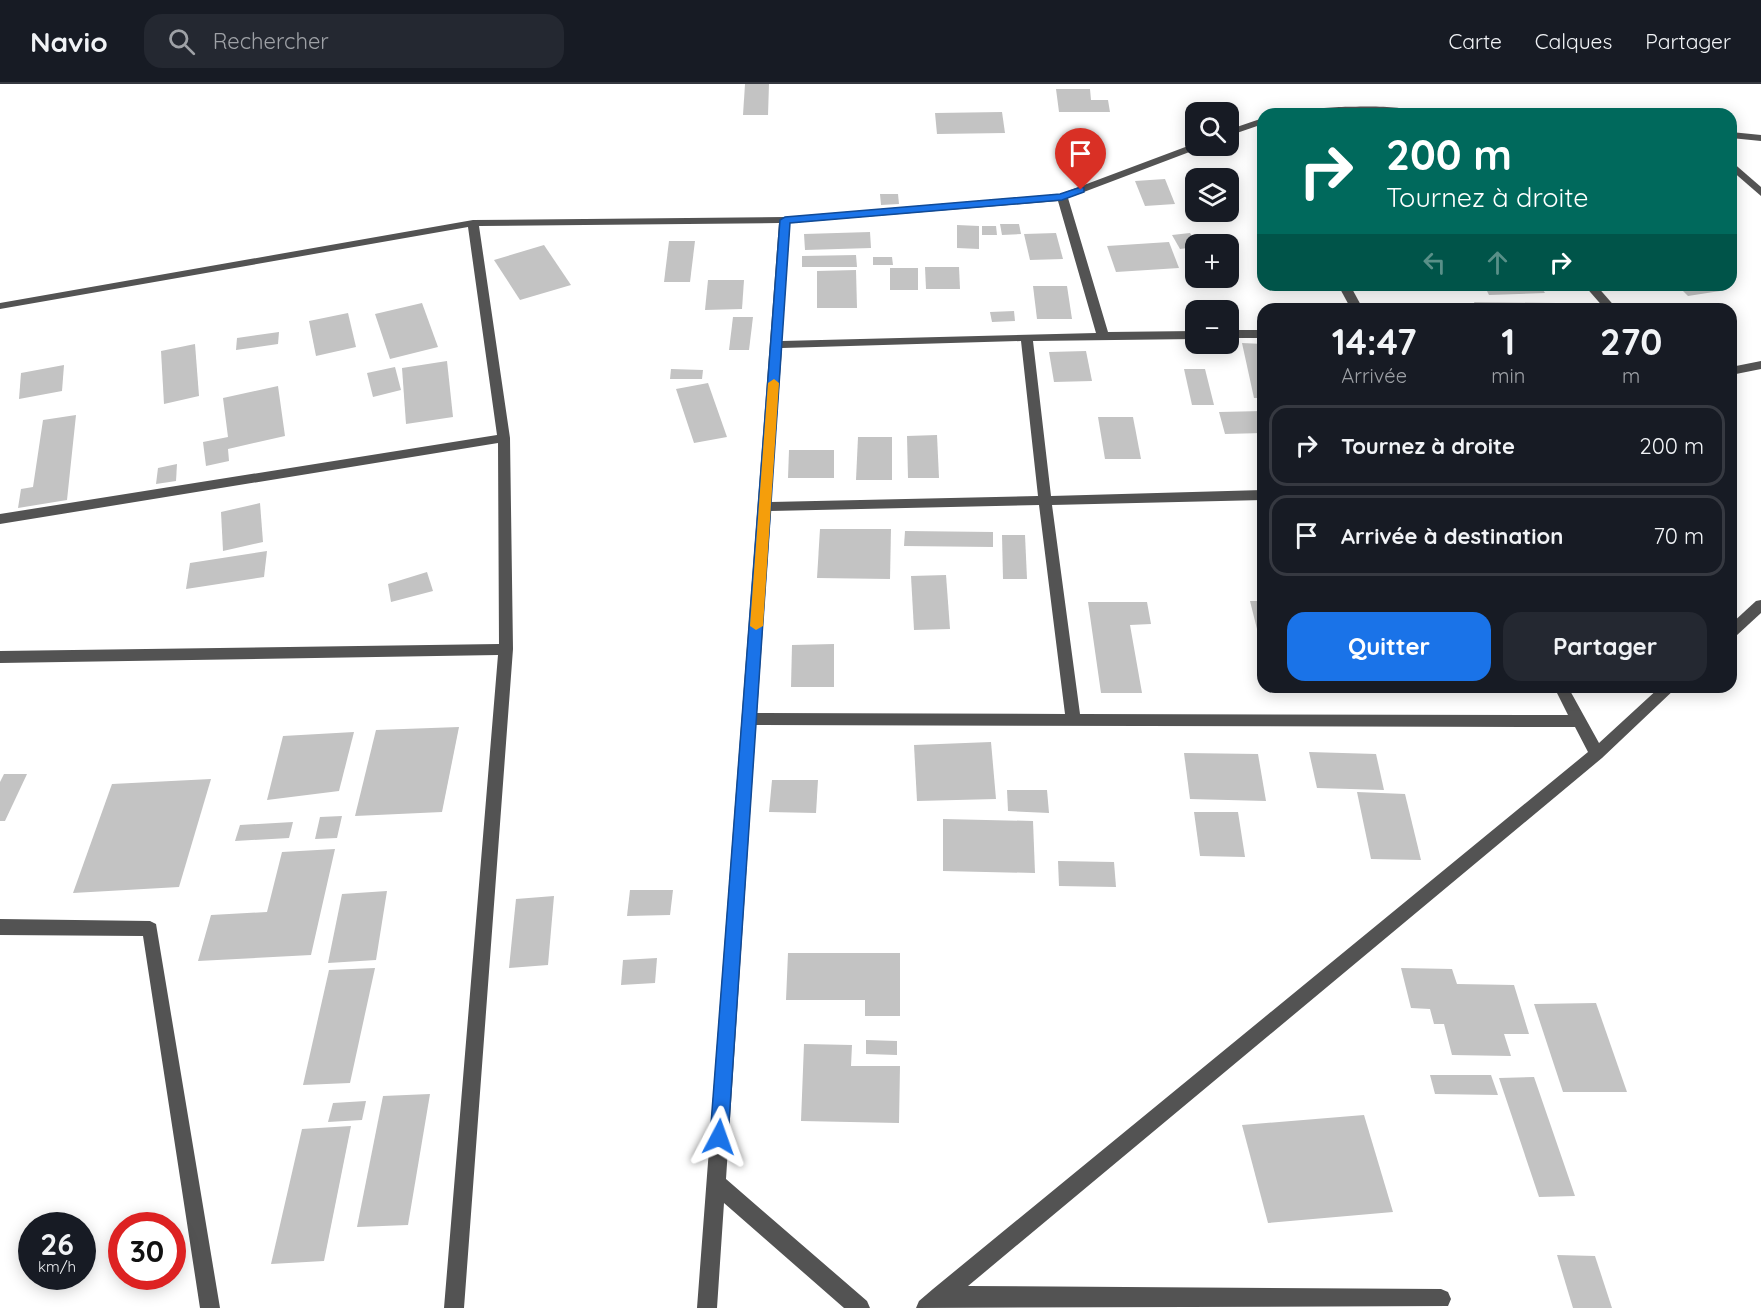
<!DOCTYPE html>
<html lang="fr">
<head>
<meta charset="utf-8">
<style>
  :root { --surface:#171b24; --page:#242831; --text:#f1f3f6; --muted:#9ea1a6; --line:#363941; --accent:#1a73e8 }
  body { margin:0; font-family:Quicksand,sans-serif; background:var(--page); color:var(--text); height:100vh; display:flex; flex-direction:column; font-size:22px; white-space:nowrap }
  * { box-sizing:border-box; margin:0 }
  p { font-size:20px; color:var(--muted) }
  .icon { flex:none; width:33px; height:33px; fill:none; stroke:currentColor; stroke-width:2; stroke-linecap:round; stroke-linejoin:round }
  .map { position:relative; flex:1; overflow:hidden }
  .sheet { position:absolute; left:1257px; top:219px; width:480px; height:390px; display:flex; flex-direction:column; background:var(--surface); border-radius:18px; box-shadow:0 3px 15px #0003 }
  .sheet>* { flex:none }
  .top-card { position:absolute; left:1257px; top:24px; width:480px; height:183px; border-radius:18px; box-shadow:0 3px 15px #0003; background:#00695c; color:#fff; overflow:hidden }
  .controls { position:absolute; left:1185px; top:18px; display:grid; gap:12px }
  .controls a { display:grid; place-items:center; width:54px; height:54px; border-radius:12px; background:var(--surface); box-shadow:0 3px 15px #0003; font-size:30px }
  .speed { position:absolute; left:18px; top:1128px; display:flex; gap:12px; font-size:30px; font-weight:700; text-align:center }
  .speed>* { display:grid; place-content:center; width:78px; height:78px; border-radius:50%; background:var(--surface); box-shadow:0 3px 15px #0003; line-height:1 }
  .speed small { font-size:15px; font-weight:400 }
  .speed .limit { border:9px solid #d22; background:#fff; color:#111 }
  .pin { position:absolute; display:grid; place-items:center; width:51px; height:51px; color:#fff; margin:-62px -26px; border-radius:50% 50% 50% 0; rotate:-45deg; box-shadow:0 0 6px #0007 }
  .pin .icon { rotate:45deg }
  .me { position:absolute; width:66px; margin:-33px; rotate:4deg; stroke-linejoin:round; filter:drop-shadow(0 0 4px #0008) }
  .turn { display:flex; align-items:center; gap:21px; height:126px; padding:0 30px; font-size:27px }
  .turn .icon { width:78px; height:78px; stroke-width:2.5 }
  .turn b { display:block; font-size:42px; line-height:51px }
  .lanes { display:flex; align-items:center; height:57px; padding:0 30px; background:#0003; justify-content:center; gap:30px; direction:ltr }
  .lanes .off { opacity:.35 }
  .eta { display:flex; justify-content:space-evenly; align-items:center; height:102px; text-align:center }
  .eta b { font-size:36px; font-weight:800; line-height:42px }
  .cta { display:flex; gap:12px; margin-top:auto; padding:12px 30px }
  .cta a { flex:1; height:69px; border-radius:18px; background:var(--accent); color:#fff; font-size:24px; font-weight:800; line-height:69px; text-align:center }
  .cta a+a { background:var(--page); color:var(--text) }
  ul { padding:0; list-style:none }
  li { display:flex; align-items:center; gap:18px; height:81px; margin:0 12px 9px; padding:0 18px; border:3px solid var(--line); border-radius:18px }
  li div { flex:1 }
  li b { display:block; font-size:22px }
  li em { font-style:normal }
  header { display:flex; align-items:center; gap:36px; box-sizing:border-box; height:84px; padding:0 30px; background:var(--surface); border-bottom:2px solid var(--line) }
  header strong { font-size:28px }
  nav { display:flex; gap:33px; margin-inline-start:auto; font-size:21px }
  .search { width:420px; height:54px; background:var(--page); display:flex; align-items:center; gap:15px; box-sizing:border-box; padding:0 21px; border-radius:18px; color:var(--muted); font-size:22px }
  .map>svg:first-child { display:block }
</style>
</head>
<body>
<header>
<strong>Navio</strong>
<div class="search"><svg class="icon" aria-label="search" viewBox="0 0 24 24"><circle cx="10" cy="10" r="6"/><path d="M15 15l6 6"/></svg>Rechercher</div>
<nav><a>Carte</a><a>Calques</a><a>Partager</a></nav>
</header>
<div class="map">
<svg width="1761" height="1224" viewBox="0 0 1761 1224">
  <rect width="100%" height="100%" fill="#fff"/>
  <g fill="#c3c3c3">
    <polygon points="745,0 769,0 768,31 743,31"/>
    <polygon points="1056,5 1090,5 1091,16 1108,16 1110,28 1059,28"/>
    <polygon points="1002,28 1005,49 937,50 935,29"/>
    <polygon points="1165,95 1175,120 1145,122 1135,97"/>
    <polygon points="880,110 898,110 899,120 881,121"/>
    <polygon points="1000,140 1019,140 1021,150 1002,151"/>
    <polygon points="957,141 979,142 979,165 957,164"/>
    <polygon points="982,142 996,142 997,151 982,151"/>
    <polygon points="870,148 871,164 805,166 804,150"/>
    <polygon points="1056,149 1063,175 1030,176 1024,150"/>
    <polygon points="1190,149 1197,160 1196,163 1180,165 1172,151"/>
    <polygon points="669,157 695,157 690,198 664,198"/>
    <polygon points="1169,158 1179,184 1116,188 1107,162"/>
    <polygon points="544,161 571,201 520,216 494,176"/>
    <polygon points="856,171 857,183 802,183 802,172"/>
    <polygon points="873,173 892,173 893,181 873,181"/>
    <polygon points="925,183 959,183 960,205 926,205"/>
    <rect x="890" y="184" width="28" height="22"/>
    <polygon points="856,186 857,224 817,224 817,187"/>
    <polygon points="708,196 744,196 742,225 705,226"/>
    <polygon points="1355,201 1389,201 1390,205 1355,203"/>
    <polygon points="1484,201 1540,201 1545,209 1489,211"/>
    <polygon points="1677,201 1714,201 1720,207 1688,212"/>
    <polygon points="1033,202 1067,202 1072,235 1037,235"/>
    <polygon points="1474,218 1557,219 1560,225 1477,225"/>
    <polygon points="422,219 438,263 390,275 375,230"/>
    <polygon points="1014,227 1015,237 992,238 990,228"/>
    <polygon points="348,229 356,263 316,272 309,237"/>
    <polygon points="733,233 753,233 749,266 729,266"/>
    <polygon points="279,248 278,260 236,266 237,254"/>
    <polygon points="1242,259 1263,260 1263,314 1254,314"/>
    <polygon points="195,260 199,312 164,320 161,267"/>
    <polygon points="1086,267 1092,297 1054,298 1049,268"/>
    <polygon points="447,277 453,333 406,340 402,284"/>
    <polygon points="64,281 62,307 19,315 21,289"/>
    <polygon points="395,283 401,306 373,313 367,289"/>
    <polygon points="671,285 703,286 702,295 670,295"/>
    <polygon points="1184,285 1205,285 1214,321 1192,321"/>
    <polygon points="708,299 727,353 694,359 676,305"/>
    <polygon points="278,302 285,352 228,365 229,377 206,382 203,358 228,353 223,314"/>
    <polygon points="1263,327 1263,349 1225,350 1219,328"/>
    <polygon points="76,331 67,416 18,424 21,405 33,403 43,336"/>
    <polygon points="1098,333 1133,333 1141,375 1105,375"/>
    <polygon points="937,351 939,394 908,394 907,352"/>
    <polygon points="858,353 892,353 892,396 856,396"/>
    <polygon points="789,366 834,366 834,394 788,394"/>
    <polygon points="177,380 176,397 156,400 158,384"/>
    <polygon points="260,419 263,458 223,467 221,428"/>
    <polygon points="820,445 891,445 890,495 817,494"/>
    <polygon points="905,447 993,448 993,463 904,462"/>
    <polygon points="1002,451 1025,451 1027,495 1003,495"/>
    <polygon points="267,467 264,493 186,505 190,479"/>
    <polygon points="427,488 433,507 391,518 388,500"/>
    <polygon points="946,491 950,545 914,546 911,492"/>
    <polygon points="1250,517 1263,517 1263,565 1262,565"/>
    <polygon points="1088,518 1147,518 1151,540 1130,541 1142,609 1101,609"/>
    <polygon points="834,560 834,603 791,603 792,561"/>
    <polygon points="459,643 442,728 355,732 376,646"/>
    <polygon points="354,648 339,707 267,716 283,652"/>
    <polygon points="991,658 996,715 917,717 914,661"/>
    <polygon points="1309,668 1376,670 1384,706 1317,704"/>
    <polygon points="1184,669 1258,670 1266,717 1190,715"/>
    <polygon points="4,690 27,690 5,737 0,737 0,698"/>
    <polygon points="211,695 179,803 73,809 112,700"/>
    <polygon points="772,696 818,696 816,729 769,728"/>
    <polygon points="1007,706 1047,706 1049,729 1008,727"/>
    <polygon points="1357,708 1405,710 1421,776 1371,775"/>
    <polygon points="1194,728 1238,728 1245,773 1200,772"/>
    <polygon points="342,732 337,754 315,755 320,733"/>
    <polygon points="943,735 1033,737 1035,789 943,787"/>
    <polygon points="293,738 289,754 235,757 240,741"/>
    <polygon points="335,765 311,871 198,877 211,831 267,828 282,768"/>
    <polygon points="1058,777 1114,778 1116,803 1059,802"/>
    <polygon points="630,806 673,806 670,831 627,832"/>
    <polygon points="387,807 376,876 328,879 342,810"/>
    <polygon points="554,812 548,881 509,884 516,815"/>
    <polygon points="788,869 900,869 900,932 865,932 865,916 786,916"/>
    <polygon points="657,874 655,899 621,901 623,876"/>
    <polygon points="375,884 350,999 303,1001 329,886"/>
    <polygon points="1401,884 1452,885 1457,900 1514,901 1529,950 1504,950 1511,972 1452,971 1444,940 1434,940 1430,925 1411,924"/>
    <polygon points="1596,919 1627,1008 1563,1008 1534,920"/>
    <polygon points="866,956 897,957 897,971 866,970"/>
    <polygon points="804,960 852,961 851,982 900,982 899,1039 801,1037"/>
    <polygon points="1430,991 1491,991 1498,1011 1435,1010"/>
    <polygon points="1534,993 1575,1112 1539,1113 1499,994"/>
    <polygon points="430,1010 408,1141 357,1143 383,1012"/>
    <polygon points="366,1017 362,1036 328,1038 333,1019"/>
    <polygon points="1364,1031 1393,1128 1268,1139 1242,1041"/>
    <polygon points="351,1042 324,1177 271,1180 302,1045"/>
    <polygon points="1557,1171 1595,1172 1612,1224 1573,1224"/>
  </g>
  <g fill="none" stroke-linecap="round" stroke-linejoin="round">
    <g fill="#535353" fill-rule="evenodd">
      <path d="M1339,23c19,0 65,-3 79,7h-127l18,-5z"/>
      <polygon points="1263,34 1263,40 1228,52 1228,46"/>
      <polygon points="1731,48 1761,51 1761,57 1731,54"/>
      <path d="M1196,59v3h5l-1,2 -132,50 40,134 88,-1v8l-163,2 18,155 212,-6v10l-211,5 28,209 488,1 -14,-28h14l31,56 61,-56h17l-75,71 -634,528 473,3 7,3 3,7 -3,7 -532,2 3,-7 14,-12 655,-537 -13,-25 -819,-2 -30,454 141,122 3,7h-26l-120,-105 -7,105h-20l82,-1085 -300,3 31,212 3,211 -49,659h-20l54,-653 -498,8v-12l499,-7 -1,-201 -498,81v-10l497,-79 -29,-208 -468,82v-6l473,-83 312,-3 275,-23zM1058,117l38,132 -314,8 8,-118zM1021,257l17,155 -267,6 11,-154zM1039,421l26,209 -308,-1 14,-202z"/>
      <polygon points="1731,77 1761,103 1761,112 1731,86"/>
      <polygon points="1338,201 1350,201 1363,225 1351,225"/>
      <polygon points="1584,201 1596,201 1617,225 1605,225"/>
      <rect x="1228" y="246" width="35" height="8"/>
      <polygon points="1761,277 1761,285 1731,291 1731,283"/>
      <polygon points="1761,516 1761,529 1736,552 1731,553 1731,540 1756,517"/>
      <polygon points="0,835 150,837 156,840 220,1224 200,1224 143,852 0,851"/>
    </g>
  </g>
  <polygon fill="#1a73e8" stroke="#114b97" stroke-width="1.5" points="1081,103 1084,104 1084,108 1062,116 790,139 728,1053 725,1059 719,1061 713,1059 710,1053 780,136 785,133 1060,110"/>
  <polygon fill="#f59e0b" points="774,295 779,299 763,542 756,546 750,542 768,299"/>
</svg>
<div class="controls">
<a><svg class="icon" aria-label="search" viewBox="0 0 24 24"><circle cx="10" cy="10" r="6"/><path d="M15 15l6 6"/></svg></a>
<a><svg class="icon" aria-label="layers" viewBox="0 0 24 24"><path d="M12 4l9 5-9 5-9-5zM3 14l9 5 9-5"/></svg></a>
<a>+</a>
<a>−</a>
</div>
<div class="speed"><div>26<small>km/h</small></div><div class="limit">30</div></div>
<div class="pin" style="left:1081px;top:106px;background:#d93025"><svg class="icon" aria-label="arrive" viewBox="0 0 24 24"><path d="M6 21V4h12l-3 4 3 4H6"/></svg></div>
<svg class="me" style="left:719px;top:1053px" viewBox="-20 -20 40 40"><path d="M0-17L14 15 0 8-14 15z" fill="#1a73e8" stroke="#fff" stroke-width="4"/></svg>
<div class="top-card">
<div class="turn"><svg class="icon" aria-label="right" viewBox="0 0 24 24"><path d="M7 20v-9h11M14 6l5 5-5 5"/></svg><div><b>200 m</b>Tournez à droite</div></div>
<div class="lanes"><svg class="icon off" aria-label="left" viewBox="0 0 24 24"><path d="M17 20v-9H6M10 6l-5 5 5 5"/></svg><svg class="icon off" aria-label="ahead" viewBox="0 0 24 24"><path d="M12 20V5M6 11l6-6 6 6"/></svg><svg class="icon" aria-label="right" viewBox="0 0 24 24"><path d="M7 20v-9h11M14 6l5 5-5 5"/></svg></div>
</div>
<section class="sheet">
<div class="eta">
<div><b>14:47</b><p>Arrivée</p></div>
<div><b>1</b><p>min</p></div>
<div><b>270</b><p>m</p></div>
</div>
<ul>
<li><svg class="icon" aria-label="right" viewBox="0 0 24 24"><path d="M7 20v-9h11M14 6l5 5-5 5"/></svg><div><b>Tournez à droite</b></div><em>200 m</em></li>
<li><svg class="icon" aria-label="arrive" viewBox="0 0 24 24"><path d="M6 21V4h12l-3 4 3 4H6"/></svg><div><b>Arrivée à destination</b></div><em>70 m</em></li>
</ul>
<div class="cta"><a>Quitter</a><a>Partager</a></div>
</section>
</div>
</body>
</html>
